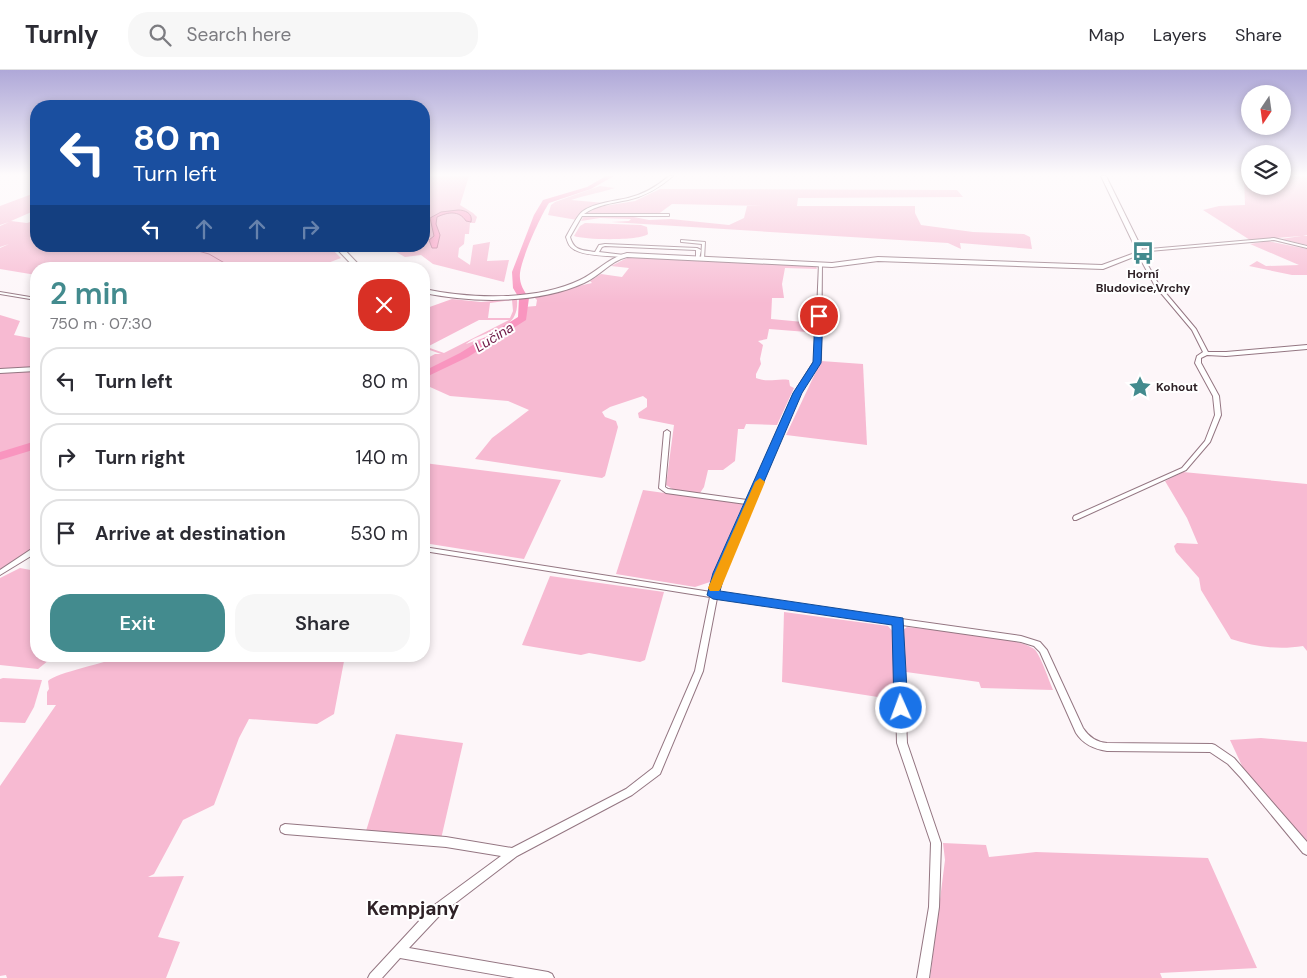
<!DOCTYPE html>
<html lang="en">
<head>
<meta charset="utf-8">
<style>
  :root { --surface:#fff; --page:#f7f7f7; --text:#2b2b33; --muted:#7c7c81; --line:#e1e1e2; --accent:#438b8e }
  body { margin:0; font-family:"DM Sans",sans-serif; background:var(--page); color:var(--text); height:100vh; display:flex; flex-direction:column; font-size:19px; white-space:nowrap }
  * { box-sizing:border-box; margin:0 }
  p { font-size:16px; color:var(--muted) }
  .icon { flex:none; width:28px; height:28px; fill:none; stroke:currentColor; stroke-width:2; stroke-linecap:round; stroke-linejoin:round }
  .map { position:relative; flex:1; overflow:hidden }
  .panel { position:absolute; left:30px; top:192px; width:400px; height:400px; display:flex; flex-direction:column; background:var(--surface); border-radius:20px; box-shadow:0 2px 8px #0003 }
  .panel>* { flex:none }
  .top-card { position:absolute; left:30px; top:30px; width:400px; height:152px; border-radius:20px; box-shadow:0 2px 8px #0003; background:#1a4fa0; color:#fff; overflow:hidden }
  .needle { width:32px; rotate:193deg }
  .tools { position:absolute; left:1241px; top:15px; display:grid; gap:10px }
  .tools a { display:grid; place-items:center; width:50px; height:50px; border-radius:50%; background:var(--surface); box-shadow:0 2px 8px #0003; font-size:25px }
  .pin { position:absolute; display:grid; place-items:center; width:42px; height:42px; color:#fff; margin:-21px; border:2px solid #fff; border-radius:50%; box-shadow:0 1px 5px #0007 }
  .me { position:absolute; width:55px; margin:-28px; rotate:358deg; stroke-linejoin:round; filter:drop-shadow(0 0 4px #0008) }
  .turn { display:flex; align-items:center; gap:18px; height:105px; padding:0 20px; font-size:22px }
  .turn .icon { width:65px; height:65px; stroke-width:2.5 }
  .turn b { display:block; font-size:35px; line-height:42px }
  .lanes { display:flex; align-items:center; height:48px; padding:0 20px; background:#0003; justify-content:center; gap:25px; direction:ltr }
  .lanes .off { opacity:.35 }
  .round { display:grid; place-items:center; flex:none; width:52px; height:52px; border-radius:20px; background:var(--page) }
  .headline { display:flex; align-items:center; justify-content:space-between; height:85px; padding:0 20px }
  h1 { font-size:30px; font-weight:600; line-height:38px; color:var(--accent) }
  .primary-button { display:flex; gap:10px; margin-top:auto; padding:10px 20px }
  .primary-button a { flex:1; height:58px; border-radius:20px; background:var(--accent); color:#fff; font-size:20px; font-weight:600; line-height:58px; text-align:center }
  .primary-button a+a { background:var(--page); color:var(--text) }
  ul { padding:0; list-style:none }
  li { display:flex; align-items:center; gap:15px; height:68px; margin:0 10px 8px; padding:0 10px; border:2px solid var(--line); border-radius:20px }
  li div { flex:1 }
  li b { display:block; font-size:19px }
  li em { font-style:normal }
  header { display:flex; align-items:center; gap:30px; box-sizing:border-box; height:70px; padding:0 25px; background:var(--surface); border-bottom:1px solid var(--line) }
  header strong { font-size:24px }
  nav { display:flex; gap:28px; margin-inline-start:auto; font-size:18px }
  .search { width:350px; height:45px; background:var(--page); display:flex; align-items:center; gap:12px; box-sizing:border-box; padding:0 18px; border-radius:20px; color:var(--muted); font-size:19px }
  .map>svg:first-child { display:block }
</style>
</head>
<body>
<header>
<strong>Turnly</strong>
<div class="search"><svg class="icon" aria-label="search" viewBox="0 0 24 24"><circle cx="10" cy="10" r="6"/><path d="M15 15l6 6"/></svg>Search here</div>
<nav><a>Map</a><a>Layers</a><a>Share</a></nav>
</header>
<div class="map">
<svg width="1307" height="908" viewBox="0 0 1307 908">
  <rect width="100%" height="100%" fill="#fdf6f9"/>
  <g fill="#f7bad2" fill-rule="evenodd">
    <polygon points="424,106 469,106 460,135 473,143 477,147 475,153 470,153 469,164 465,164 464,174 459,178 458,187 470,195 473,175 490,172 487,191 509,190 504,212 433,194 421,185 405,187 389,178 424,176"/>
    <polygon points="1244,106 1250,106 1250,116 1282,116 1283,106 1307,106 1307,165 1303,166 1307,166 1307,175 1281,169 1301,166 1250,170 1203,140 1219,136 1245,135"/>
    <path d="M600,116l15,2c-15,5 -30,7 -44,12l34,3c-13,3 -24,5 -28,17l-29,-5 3,-10 4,-3z"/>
    <polygon points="660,119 957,120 963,127 798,128 797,136 915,136 915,143 921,155 973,162 1024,164 1030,167 1032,179 960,173 961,179 948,173 611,152 629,151 631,149 600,148 581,151 584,146 590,146 634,147 649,150 671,149 729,155 744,148 747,136 767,136 672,134 657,145 586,144 598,137 635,131"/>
    <polygon points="32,124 36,124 36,140 11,151 27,153 36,150 36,176 276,176 297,178 296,180 333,180 341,188 312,199 127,199 106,196 99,199 36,199 36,205 0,199 0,178 9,174 0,177 0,156 9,152 0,155 0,136"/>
    <path d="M585,153l56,2 6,2 1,7c-8,7 -63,6 -74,2l6,-10z"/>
    <polygon points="1268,171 1307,179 1307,205 1292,205 1249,196 1257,191 1266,196 1299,195 1250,174"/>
    <path d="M629,187l187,9 1,3 -32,-1 -3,16 2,14h-12l-1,21 43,4 2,4 -9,5 -38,-3 -2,10 -9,2 5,4 -3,14 1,5 -5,10v4c13,5 21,0 33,2l1,6 4,2 -17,37 -31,-1 -2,5h-6l-3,32 -12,9h-15l-4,17 -4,6 -26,-3 -8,-5 8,-60 -35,-7 -1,-5 9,-6v-8l-4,-3 -33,11 -8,5 3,5 11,4 2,6 -13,49 -3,2 -127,-19 17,-21 37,-28 -21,-9 -58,-5 -20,-9 -6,2v-29l11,-6h6l-17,-6v-28l6,-3 -6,-2v-6l28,-10 29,3 36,-3c3,35 -32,29 -51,45l20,-7 33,-17 5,-13 12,-1 1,-6 -4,-4 59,-13 -2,-2 11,-7 21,3 7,-9 -18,-2zM512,230l1,11 -3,7h-22l2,-15zM479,250h30l-65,33 -17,-6z"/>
    <polygon points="0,245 20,251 14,265 36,269 36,476 0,499"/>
    <polygon points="821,291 863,294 867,375 786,365"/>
    <polygon points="424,393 561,410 524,489 424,473"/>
    <path d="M1183,402l124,12v167l-4,-5c-24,4 -48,1 -72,-7l-30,-49 -2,-12 -23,-26 -2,-6 3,-3 21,1 -11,-26 -22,-37z"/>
    <polygon points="643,420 743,434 710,512 695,517 616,504"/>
    <polygon points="20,498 36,501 36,586 54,586 38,599 0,595 0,508"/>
    <polygon points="550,506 664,522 645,590 640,592 589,583 581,585 522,575"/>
    <polygon points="784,542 888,556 894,563 897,630 782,612"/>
    <path d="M907,557c23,3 117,9 129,24 7,11 12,27 17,39l-72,-2 -2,-6 -73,-10 -3,-42z"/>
    <path d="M124,586h221l-11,58 -17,10 -68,-5 -10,19 -25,67 -31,15 -29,54 -6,3 36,-1 -26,61 22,5 -14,36h-159l-1,-3 -6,1v-190l56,-81h-9v-13l2,-3 -1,-8c7,-8 61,-19 76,-25z"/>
    <polygon points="3,608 42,610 34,637 25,653 0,652 0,609"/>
    <polygon points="396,664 463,673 441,769 366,761"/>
    <polygon points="1261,668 1307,672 1307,772 1243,698 1230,670"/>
    <polygon points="943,773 986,775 989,787 1036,782 1208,788 1257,898 1160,903 1162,908 930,908 945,790"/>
  </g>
  <path fill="#f995bf" stroke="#bc7291" d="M458,140c7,0 15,3 13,12l-5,-1c-7,-11 -18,-9 -29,-4l-1,7 4,11 -3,13h-5l-3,-8 5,-4 -4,-18 11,-6z"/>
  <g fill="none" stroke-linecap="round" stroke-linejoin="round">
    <polyline stroke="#bc7291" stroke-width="1" points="180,176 209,184 235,199"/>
    <polyline stroke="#bc7291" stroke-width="2" points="233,198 235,199"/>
    <g fill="#f995bf" fill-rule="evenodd">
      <path d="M606,106h8l-23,13 -42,14c-9,14 -27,54 -29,70 -1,10 3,17 9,25l-3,22 -58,37 -44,21v-7l36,-18 58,-36 1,-19 -6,-10 -1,-16 22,-57 9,-15 44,-13z"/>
      <polygon points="36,371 36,379 0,390 0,382"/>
    </g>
    <defs>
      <g id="street">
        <path d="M669,106h4c-14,12 -27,20 -45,24 -15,3 -32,5 -44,14h85v2h-87l-12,21c4,14 12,13 25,15l4,-7 6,-1 92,4 4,2 -2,9 -3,-1v-8l-91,-4 -3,1 -3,5 25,3v2h-1c-13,-1 -38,-1 -48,-7 -6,-3 -7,-7 -9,-13 4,-7 11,-22 17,-26 11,-8 32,-10 45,-13 16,-4 28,-11 41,-22z"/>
        <polygon points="1274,168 1307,176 1307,178 1274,170 1138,182 1136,181 1138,180"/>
        <polygon points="681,170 705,172 704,189 701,188 702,174 682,172 681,172"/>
        <polygon points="1135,183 1137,183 1145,190 1159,215 1196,259 1208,282 1226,282 1307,275 1307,279 1226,286 1207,285 1201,288 1201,293 1219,326 1221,345 1210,372 1186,400 1076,450 1074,450 1073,448 1074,446 1182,398 1205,371 1215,345 1213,326 1195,293 1197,286 1203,282 1192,260 1155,216 1142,192 1135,185"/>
        <path d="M819,193l3,1 -1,96 -21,33 -46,109v1l-2,2 -31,74 -3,14 303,43 19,6 7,8 36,78c6,9 13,14 24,15l105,1 3,1 19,13 73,84v13l-4,-2 -62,-75 -13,-14 -18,-12 -103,-1c-13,-2 -24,-7 -31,-18l-36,-81 -6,-6 -13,-4 -119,-17 5,118 34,100 -2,64 -10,71h-12l12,-71 2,-64 -34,-100 -3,-119 -177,-26 -14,73 -43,103 -28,21 -115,61 -76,58 -32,34 139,24 4,2 2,4h-39l-115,-20 -18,20h-14l2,-4 63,-68 68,-50 -55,-9 -161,-13 -4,-2 -1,-3 1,-3 4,-2 161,13 66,11 114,-59 27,-21 42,-97 15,-74 -286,-46v-4l287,45 2,-13 33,-75 -80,-11 -7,-5 5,-56 3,-2 3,2 -5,55 3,2 79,11 47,-107 21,-33z"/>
        <polygon points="0,222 36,228 36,230 0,224"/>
        <polygon points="33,478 36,478 36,483 0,505 0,500"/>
      </g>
      <g id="secondary">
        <path d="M1101,106h5l36,73 -6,7 -33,13 -225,-8 -46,6 -205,-10c-17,4 -27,19 -43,26 -46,21 -111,20 -160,10v-4c47,10 112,12 156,-9 17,-8 28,-22 47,-27l205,10 46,-6 224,8 30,-11 4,-5z"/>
        <polygon points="334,176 341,176 363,199 356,199"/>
        <polygon points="36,297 36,301 0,303 0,299"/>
      </g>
    </defs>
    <use href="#street" stroke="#947682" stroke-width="2"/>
    <use href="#secondary" stroke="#947682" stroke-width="2"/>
    <use href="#street" fill="#fff" fill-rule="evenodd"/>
    <use href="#secondary" fill="#fff" fill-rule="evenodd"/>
  </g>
  <linearGradient id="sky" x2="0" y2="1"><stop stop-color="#afa8d8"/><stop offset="0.45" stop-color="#fefbfc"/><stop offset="1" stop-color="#fefbfc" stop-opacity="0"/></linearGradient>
  <rect width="1307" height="233" fill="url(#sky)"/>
  <polygon fill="#1a73e8" stroke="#114b97" points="819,243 823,246 821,293 802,323 725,503 720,521 903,548 908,638 906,642 896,642 894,638 892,555 713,529 707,525 713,503 793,323 813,292 815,246"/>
  <polygon fill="#f59e0b" points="760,408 765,412 721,518 719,521 710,521 708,518 755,412"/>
  <defs>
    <symbol id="bus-bare" viewBox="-9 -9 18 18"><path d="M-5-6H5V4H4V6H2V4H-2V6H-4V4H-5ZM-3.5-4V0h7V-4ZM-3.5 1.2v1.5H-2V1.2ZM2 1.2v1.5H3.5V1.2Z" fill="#438b8e" stroke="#fff" stroke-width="2.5" paint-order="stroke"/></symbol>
    <symbol id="sight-bare" viewBox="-9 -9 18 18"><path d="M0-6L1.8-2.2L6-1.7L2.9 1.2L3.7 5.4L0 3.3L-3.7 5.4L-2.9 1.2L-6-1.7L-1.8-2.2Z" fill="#438b8e" stroke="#fff" stroke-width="2.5" paint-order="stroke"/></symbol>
  </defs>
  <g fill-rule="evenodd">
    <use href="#bus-bare" x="1127" y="167" width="32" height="32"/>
    <use href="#sight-bare" x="1124" y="301" width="32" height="32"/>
  </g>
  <g text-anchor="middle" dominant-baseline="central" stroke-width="4" stroke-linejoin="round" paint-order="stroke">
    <g font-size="12" font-weight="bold" fill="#2f2227" stroke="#fff">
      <text x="1143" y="204">Horní<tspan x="1143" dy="14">Bludovice,Vrchy</tspan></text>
      <text x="1156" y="317" text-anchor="start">Kohout</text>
    </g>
    <g font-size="14" font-style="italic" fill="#6b1442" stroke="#fff">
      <text transform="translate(494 267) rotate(-32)">Lučina</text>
    </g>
    <g font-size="19" font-weight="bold" fill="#2f2227" stroke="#fff">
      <text x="413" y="838">Kempjany</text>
    </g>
  </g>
</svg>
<div class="tools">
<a><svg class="needle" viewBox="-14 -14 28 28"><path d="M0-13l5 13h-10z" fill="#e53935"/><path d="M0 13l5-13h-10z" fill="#7c7c81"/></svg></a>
<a><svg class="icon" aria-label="layers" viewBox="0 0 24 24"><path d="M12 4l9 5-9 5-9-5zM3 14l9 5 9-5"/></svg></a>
</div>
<div class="pin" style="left:819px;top:246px;background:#d93025"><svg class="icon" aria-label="arrive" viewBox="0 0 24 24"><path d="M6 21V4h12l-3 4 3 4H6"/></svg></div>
<svg class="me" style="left:901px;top:638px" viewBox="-20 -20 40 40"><circle r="17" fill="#1a73e8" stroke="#fff" stroke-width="3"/><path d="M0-11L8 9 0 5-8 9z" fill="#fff"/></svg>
<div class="top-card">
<div class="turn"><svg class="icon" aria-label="left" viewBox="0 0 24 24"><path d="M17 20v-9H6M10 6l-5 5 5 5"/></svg><div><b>80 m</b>Turn left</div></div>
<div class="lanes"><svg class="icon" aria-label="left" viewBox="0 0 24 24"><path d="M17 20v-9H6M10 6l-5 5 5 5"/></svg><svg class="icon off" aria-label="ahead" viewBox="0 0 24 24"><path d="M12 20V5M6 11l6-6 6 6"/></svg><svg class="icon off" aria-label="ahead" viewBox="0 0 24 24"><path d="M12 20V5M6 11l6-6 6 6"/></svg><svg class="icon off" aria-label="right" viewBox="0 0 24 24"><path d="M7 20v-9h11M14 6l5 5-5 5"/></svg></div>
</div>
<section class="panel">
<div class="headline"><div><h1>2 min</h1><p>750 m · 07:30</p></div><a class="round" style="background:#d93025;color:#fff"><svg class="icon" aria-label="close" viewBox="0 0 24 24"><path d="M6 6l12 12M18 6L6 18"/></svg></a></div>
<ul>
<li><svg class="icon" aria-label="left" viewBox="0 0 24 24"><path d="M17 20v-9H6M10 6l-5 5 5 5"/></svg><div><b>Turn left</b></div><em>80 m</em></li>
<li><svg class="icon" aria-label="right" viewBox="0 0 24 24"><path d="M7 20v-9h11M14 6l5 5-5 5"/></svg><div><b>Turn right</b></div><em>140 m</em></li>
<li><svg class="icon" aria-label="arrive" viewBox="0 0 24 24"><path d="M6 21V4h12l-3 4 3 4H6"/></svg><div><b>Arrive at destination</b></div><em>530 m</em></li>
</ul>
<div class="primary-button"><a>Exit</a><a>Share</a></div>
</section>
</div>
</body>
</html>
